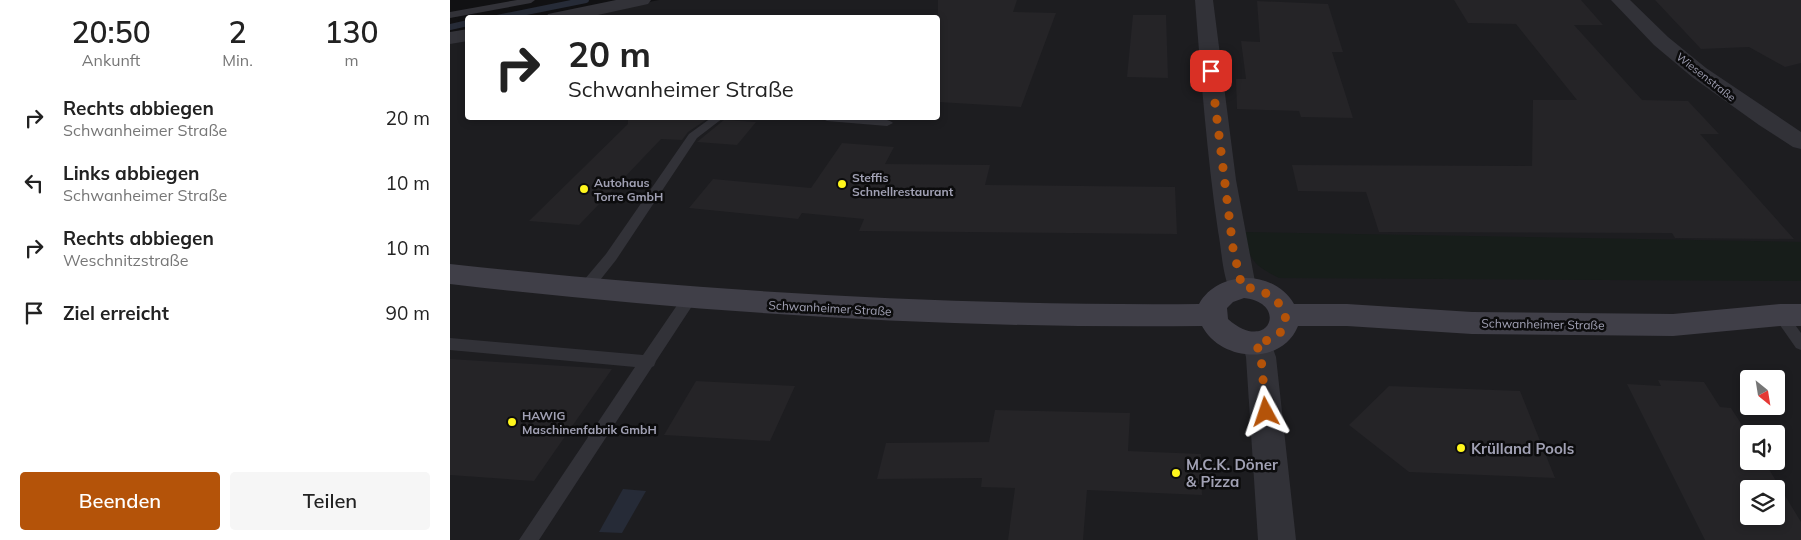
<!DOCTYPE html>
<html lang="de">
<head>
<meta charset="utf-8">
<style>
  :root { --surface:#fff; --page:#f6f6f6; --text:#222; --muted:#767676; --accent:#b45309 }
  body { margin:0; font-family:Mulish,sans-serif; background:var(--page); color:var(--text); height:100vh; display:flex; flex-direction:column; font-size:19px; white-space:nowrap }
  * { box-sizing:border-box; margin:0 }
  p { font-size:16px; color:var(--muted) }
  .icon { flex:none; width:28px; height:28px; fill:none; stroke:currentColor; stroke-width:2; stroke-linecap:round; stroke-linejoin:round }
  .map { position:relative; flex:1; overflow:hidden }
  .panel { display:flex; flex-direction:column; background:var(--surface); width:450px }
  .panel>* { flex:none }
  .banner { position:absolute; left:15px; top:15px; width:475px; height:105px; border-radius:5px; box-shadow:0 2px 8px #0003; background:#fff; color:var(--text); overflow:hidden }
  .needle { width:32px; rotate:150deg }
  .fabs { position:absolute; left:1290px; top:370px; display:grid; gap:10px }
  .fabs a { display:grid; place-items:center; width:45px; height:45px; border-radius:5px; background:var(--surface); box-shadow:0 2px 8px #0003; font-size:25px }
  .pin { position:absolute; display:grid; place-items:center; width:42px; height:42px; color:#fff; margin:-21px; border-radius:10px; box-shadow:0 2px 8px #0006 }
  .me { position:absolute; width:55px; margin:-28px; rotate:355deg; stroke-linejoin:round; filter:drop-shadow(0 0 4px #0008) }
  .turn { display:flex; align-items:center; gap:18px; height:105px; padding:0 20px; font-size:22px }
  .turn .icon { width:65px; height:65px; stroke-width:2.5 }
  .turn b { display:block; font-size:35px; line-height:42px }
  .eta { display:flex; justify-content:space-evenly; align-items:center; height:85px; text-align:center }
  .eta b { font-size:30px; font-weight:600; line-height:35px }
  .action { display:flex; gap:10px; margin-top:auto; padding:10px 20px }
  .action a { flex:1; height:58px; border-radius:5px; background:var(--accent); color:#fff; font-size:20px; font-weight:600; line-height:58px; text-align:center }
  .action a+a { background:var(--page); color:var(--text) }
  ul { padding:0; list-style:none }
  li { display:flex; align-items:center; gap:15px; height:65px; padding:0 20px }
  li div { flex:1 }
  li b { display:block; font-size:19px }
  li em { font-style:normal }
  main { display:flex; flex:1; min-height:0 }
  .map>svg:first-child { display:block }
</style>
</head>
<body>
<main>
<section class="panel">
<div class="eta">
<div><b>20:50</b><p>Ankunft</p></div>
<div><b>2</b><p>Min.</p></div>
<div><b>130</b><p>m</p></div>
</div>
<ul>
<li><svg class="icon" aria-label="right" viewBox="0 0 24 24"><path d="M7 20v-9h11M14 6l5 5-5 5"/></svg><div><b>Rechts abbiegen</b><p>Schwanheimer Straße</p></div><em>20 m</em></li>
<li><svg class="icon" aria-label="left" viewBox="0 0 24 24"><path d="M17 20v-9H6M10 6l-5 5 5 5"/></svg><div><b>Links abbiegen</b><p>Schwanheimer Straße</p></div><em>10 m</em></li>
<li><svg class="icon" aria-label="right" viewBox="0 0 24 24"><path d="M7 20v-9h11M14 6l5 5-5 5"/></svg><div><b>Rechts abbiegen</b><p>Weschnitzstraße</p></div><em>10 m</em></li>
<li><svg class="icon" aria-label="arrive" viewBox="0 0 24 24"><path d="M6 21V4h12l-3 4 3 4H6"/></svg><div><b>Ziel erreicht</b></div><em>90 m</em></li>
</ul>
<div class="action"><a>Beenden</a><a>Teilen</a></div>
</section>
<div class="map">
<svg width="1351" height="540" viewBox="0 0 1351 540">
  <rect width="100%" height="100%" fill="#111113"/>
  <path fill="#1d1d20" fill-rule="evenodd" d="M209,0h1142v540h-1351v-498l17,-4 1,80h470v-100l-366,-1zM1299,379h27v27h-27zM1299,434h27v27h-27zM1299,489h27v27h-27z"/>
  <path fill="#171d1a" d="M795,232l556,10v39l-522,-3c-24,-12 -32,-19 -34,-46z"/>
  <polygon fill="#262b37" points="173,489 196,491 172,533 149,532"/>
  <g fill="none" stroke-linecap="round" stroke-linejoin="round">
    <g stroke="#262b37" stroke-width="6">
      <polyline points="47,18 136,0"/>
      <polyline points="0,27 18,23"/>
    </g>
  </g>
  <g fill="#252427" fill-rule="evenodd">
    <polygon points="488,0 567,0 563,12 606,13 571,107 488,102"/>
    <polygon points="1004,0 1131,0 1153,25 1124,25 1192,100 1238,101 1269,134 1250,134 1344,239 1225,238 1222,233 929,232 916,192 848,191 842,165 1082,166 1083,100 1127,100 1066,24 1018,23"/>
    <polygon points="1205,0 1351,0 1351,63 1335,67 1299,47 1251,49"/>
    <polygon points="807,1 878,4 893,52 882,52 903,118 851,117 849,111 787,109 786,79 796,79 791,41 810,42"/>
    <polygon points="683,15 716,15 718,78 677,77"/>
    <polygon points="178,118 257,119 238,132 232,140 211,139 129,225 79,221 178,124"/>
    <polygon points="274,120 306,122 287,145 247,142"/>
    <polygon points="392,143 444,147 435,164 540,165 535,185 725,187 727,234 409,231 414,219 352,213 348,219 239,208 263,179 361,188"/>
    <polygon points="0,359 162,369 84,481 0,475"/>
    <path d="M1208,380l46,2 16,25 11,1 18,28v25h15l37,61v18h-96l-78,-156 34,2zM1299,489h27v27h-27z"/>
    <polygon points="246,381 345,386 320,441 214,435"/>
    <polygon points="939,386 1070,391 1105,478 959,472 899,425"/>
    <polygon points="545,410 680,413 678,451 751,454 752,495 637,490 633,540 558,540 565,488 531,487 532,478 427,479 436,443 539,442"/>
  </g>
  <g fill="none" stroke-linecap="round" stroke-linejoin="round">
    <g fill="#323238" fill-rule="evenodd">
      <polygon points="67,0 85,0 81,3 0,18 0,12"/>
      <polygon points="261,118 273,118 247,138 166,260 139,294 134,295 129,294 127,290 129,286 156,254 239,134"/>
      <path d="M371,118c13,-2 63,-3 72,5l-6,3 -60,-5z"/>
      <polygon points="239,294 244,295 246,299 244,303 206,361 204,366 202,367 89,540 69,540 185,367 0,350 0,338 193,355 234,295"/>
      <polygon points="1330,309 1335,311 1351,333 1351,350 1346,348 1323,315 1325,311"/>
    </g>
    <g fill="#323238" fill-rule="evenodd">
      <polygon points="166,0 201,0 198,4 134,18 96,18 98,14"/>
      <path d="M745,0h18l23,180 20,107 -4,7 -10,3 -10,-3c-10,-17 -10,-43 -14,-63 -11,-76 -17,-154 -23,-231z"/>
      <polygon points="1161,0 1180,0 1218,37 1256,68 1351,132 1351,149 1343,147 1309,125 1242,77 1204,45"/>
      <polygon points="18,29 18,41 0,44 0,32"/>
      <polygon points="807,331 818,335 826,357 846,540 808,540 796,357 792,343 796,335"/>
    </g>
    <path fill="#403f48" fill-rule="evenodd" d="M0,264c249,27 498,42 749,40 19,-34 75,-35 95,0h53l125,8 201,2 107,-10h21v22h-21l-107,10 -201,-2 -125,-8h-49c-16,40 -77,36 -96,0 -252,3 -501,-13 -752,-42zM794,298c46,5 24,57 -16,21l-1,-11 6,-6z"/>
  </g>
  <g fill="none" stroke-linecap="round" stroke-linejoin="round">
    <path stroke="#b45309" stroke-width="9" stroke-dasharray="0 16.2" d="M761,71l22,177 9,39c43,2 65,48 14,56l5,14 5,55"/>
  </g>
  <g fill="#fff61c" stroke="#0c0c0d" stroke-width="2">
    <circle cx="392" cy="184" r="5"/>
    <circle cx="134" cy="189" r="5"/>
    <circle cx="62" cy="422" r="5"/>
    <circle cx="1011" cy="448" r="5"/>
    <circle cx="726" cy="473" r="5"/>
  </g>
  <g text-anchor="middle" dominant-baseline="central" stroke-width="5" stroke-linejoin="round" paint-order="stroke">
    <g font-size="11" fill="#a1a1b4" stroke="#0c0c0d">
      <text transform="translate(1256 77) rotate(38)">Wiesenstraße</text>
    </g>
    <g font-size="12" font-weight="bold" fill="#a1a1b4" stroke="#0c0c0d" text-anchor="start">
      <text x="402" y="177">Steffis<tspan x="402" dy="14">Schnellrestaurant</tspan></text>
      <text x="144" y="182">Autohaus<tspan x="144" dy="14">Torre GmbH</tspan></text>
      <text x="72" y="415">HAWIG<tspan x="72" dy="14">Maschinenfabrik GmbH</tspan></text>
    </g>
    <g font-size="12" fill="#a1a1b4" stroke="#0c0c0d">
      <text transform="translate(380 308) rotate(3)">Schwanheimer Straße</text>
      <text transform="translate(1093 324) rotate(1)">Schwanheimer Straße</text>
    </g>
    <g font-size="15" font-weight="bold" fill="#a1a1b4" stroke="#0c0c0d" text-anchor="start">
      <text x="1021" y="448">Krülland Pools</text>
      <text x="736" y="464">M.C.K. Döner<tspan x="736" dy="17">&amp; Pizza</tspan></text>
    </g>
  </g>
</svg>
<div class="fabs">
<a><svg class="needle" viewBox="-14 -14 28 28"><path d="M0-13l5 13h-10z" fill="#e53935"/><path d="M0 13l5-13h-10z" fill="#767676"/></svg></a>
<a><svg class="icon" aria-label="sound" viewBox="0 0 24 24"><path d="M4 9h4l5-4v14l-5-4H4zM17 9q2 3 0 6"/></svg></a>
<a><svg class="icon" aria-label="layers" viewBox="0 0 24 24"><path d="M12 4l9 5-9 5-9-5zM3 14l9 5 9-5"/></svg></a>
</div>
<div class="pin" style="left:761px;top:71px;background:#d93025"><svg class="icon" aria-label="arrive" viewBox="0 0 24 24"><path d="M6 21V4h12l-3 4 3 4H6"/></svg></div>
<svg class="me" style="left:816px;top:412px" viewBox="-20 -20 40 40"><path d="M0-17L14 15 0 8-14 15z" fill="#b45309" stroke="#fff" stroke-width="4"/></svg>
<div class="banner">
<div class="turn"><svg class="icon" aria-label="right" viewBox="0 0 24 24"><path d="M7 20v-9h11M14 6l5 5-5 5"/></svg><div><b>20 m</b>Schwanheimer Straße</div></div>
</div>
</div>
</main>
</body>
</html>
